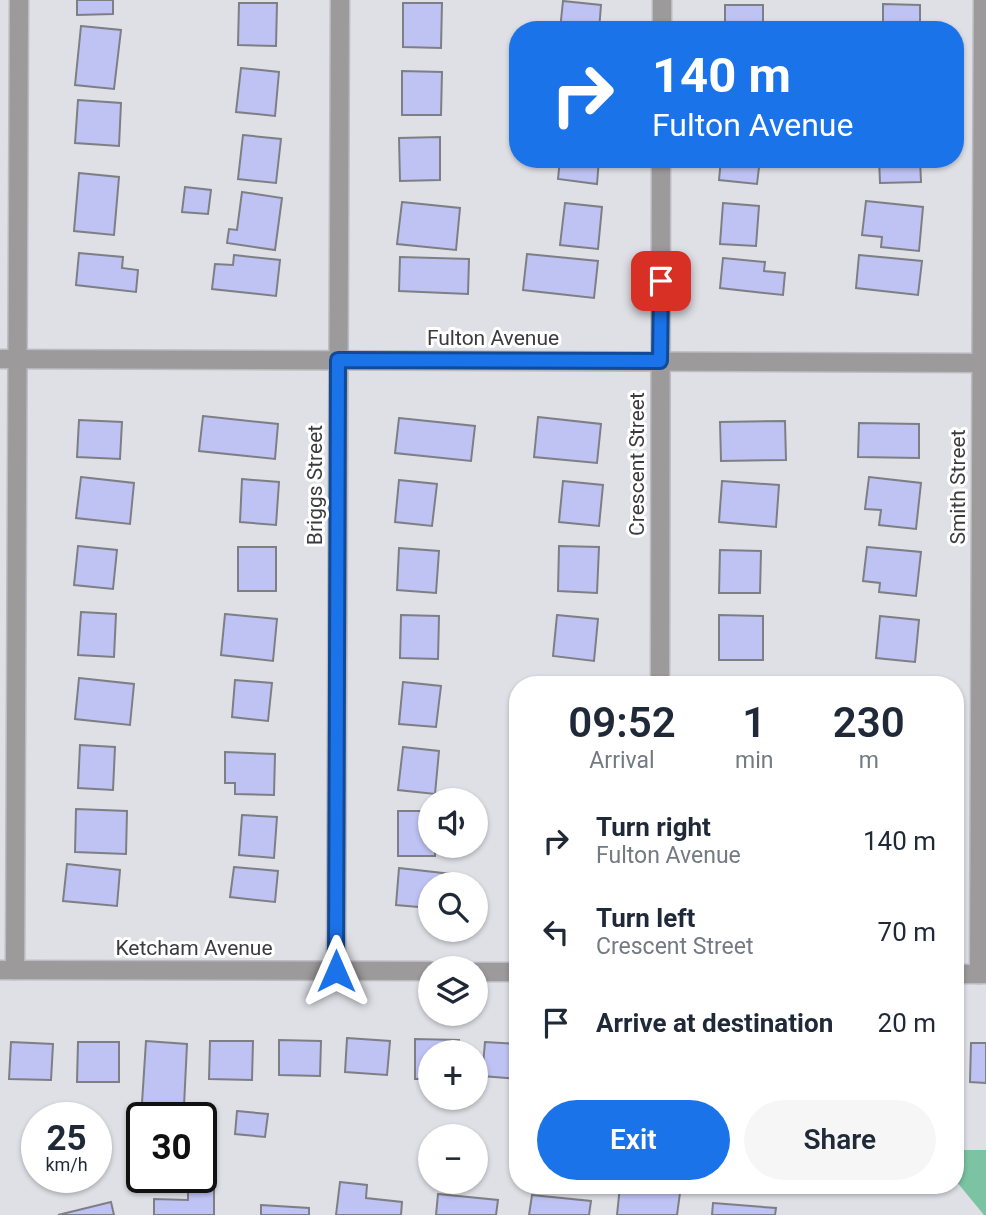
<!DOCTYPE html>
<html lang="en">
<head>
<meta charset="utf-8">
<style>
  :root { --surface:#fff; --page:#f6f6f7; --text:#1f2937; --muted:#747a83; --accent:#1a73e8 }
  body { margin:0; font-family:Roboto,sans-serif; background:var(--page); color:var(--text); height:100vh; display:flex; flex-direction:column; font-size:26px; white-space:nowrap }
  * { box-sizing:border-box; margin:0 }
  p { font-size:23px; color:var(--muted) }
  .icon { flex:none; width:38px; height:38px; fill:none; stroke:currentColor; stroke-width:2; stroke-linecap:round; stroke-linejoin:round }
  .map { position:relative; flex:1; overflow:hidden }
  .drawer { position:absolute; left:509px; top:676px; width:455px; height:518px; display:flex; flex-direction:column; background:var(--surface); border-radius:28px; box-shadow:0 2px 5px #0004 }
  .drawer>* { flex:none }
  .guide { position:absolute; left:509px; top:21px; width:455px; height:147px; border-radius:28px; box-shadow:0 2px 5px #0004; background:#1a73e8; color:#fff; overflow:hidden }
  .controls { position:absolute; left:418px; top:788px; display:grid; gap:14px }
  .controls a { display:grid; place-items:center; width:70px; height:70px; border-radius:50%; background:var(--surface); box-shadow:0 2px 5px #0004; font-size:35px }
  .speed { position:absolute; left:21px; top:1102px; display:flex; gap:14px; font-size:35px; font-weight:700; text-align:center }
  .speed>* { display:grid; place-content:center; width:91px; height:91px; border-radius:50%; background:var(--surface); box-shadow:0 2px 5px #0004; line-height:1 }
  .speed small { font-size:18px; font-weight:400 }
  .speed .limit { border:4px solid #111; border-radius:10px; background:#fff; color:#111 }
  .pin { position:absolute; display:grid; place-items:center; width:60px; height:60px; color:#fff; margin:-30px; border-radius:14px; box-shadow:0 4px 10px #0006 }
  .me { position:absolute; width:77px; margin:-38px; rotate:0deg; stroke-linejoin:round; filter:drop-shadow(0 0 5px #0008) }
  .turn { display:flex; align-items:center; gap:24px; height:147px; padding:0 28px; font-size:32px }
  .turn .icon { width:91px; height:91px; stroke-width:2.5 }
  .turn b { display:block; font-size:49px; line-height:60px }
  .eta { display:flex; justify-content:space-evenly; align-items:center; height:119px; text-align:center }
  .eta b { font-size:42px; font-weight:600; line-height:49px }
  .action { display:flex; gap:14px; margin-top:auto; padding:14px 28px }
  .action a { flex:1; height:80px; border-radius:42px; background:var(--accent); color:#fff; font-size:28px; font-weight:600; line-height:80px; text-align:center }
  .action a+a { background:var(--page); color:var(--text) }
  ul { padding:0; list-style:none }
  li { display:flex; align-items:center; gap:21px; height:91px; padding:0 28px }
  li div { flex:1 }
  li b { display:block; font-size:26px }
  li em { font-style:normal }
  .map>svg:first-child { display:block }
</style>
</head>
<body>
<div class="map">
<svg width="986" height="1215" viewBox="0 0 986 1215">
  <rect width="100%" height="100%" fill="#dfe0e6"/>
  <polygon fill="#7bc3a2" points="956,1150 986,1150 986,1215 984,1215 956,1181"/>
  <g fill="#bec3f3" stroke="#7e7f84" stroke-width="2">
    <polygon points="77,0 113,0 113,14 77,15"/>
    <polygon points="563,1 601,5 599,30 560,30"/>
    <polygon points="239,3 277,3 276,46 238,45"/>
    <polygon points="403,3 442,3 441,48 403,47"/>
    <polygon points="883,4 920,5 920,30 883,30"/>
    <rect x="725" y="5" width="38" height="25"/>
    <polygon points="81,26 121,30 114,89 75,85"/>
    <polygon points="241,68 279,72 275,116 236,112"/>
    <polygon points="402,71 442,72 441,115 402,115"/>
    <polygon points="78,100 121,103 119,146 75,143"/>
    <polygon points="243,135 281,139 276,183 238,179"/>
    <polygon points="440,137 440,180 400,181 399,138"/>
    <polygon points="560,159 599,159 597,184 558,179"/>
    <polygon points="721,159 760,159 757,184 719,180"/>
    <polygon points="879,159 920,159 921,182 880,183"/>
    <polygon points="79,173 119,177 114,235 74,231"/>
    <polygon points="185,187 211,190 208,214 182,212"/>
    <polygon points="242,192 282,198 275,250 227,243 229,229 237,230"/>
    <polygon points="866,201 923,207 919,251 881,247 882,237 862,235"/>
    <polygon points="402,202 460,208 456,250 397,244"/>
    <polygon points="565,203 602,207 598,249 560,245"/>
    <polygon points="723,203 759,206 756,246 720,244"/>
    <polygon points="79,253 123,257 122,268 138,270 136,292 76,285"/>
    <polygon points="527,254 598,261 594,298 523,290"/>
    <polygon points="234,255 280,260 276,296 212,289 215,264 233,265"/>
    <polygon points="859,255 922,261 918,295 856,288"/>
    <polygon points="400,257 469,259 468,294 399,291"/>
    <polygon points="723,258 765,262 764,271 785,273 783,295 720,288"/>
    <polygon points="203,416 278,424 275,459 199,451"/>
    <polygon points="538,417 601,424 597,463 534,457"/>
    <polygon points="399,418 475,426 471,461 395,453"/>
    <polygon points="79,420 122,422 120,459 77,457"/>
    <polygon points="785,421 786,460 721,461 720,422"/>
    <polygon points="859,423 919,424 919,458 858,457"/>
    <polygon points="81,477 134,483 130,524 76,518"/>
    <polygon points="869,477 921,483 916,529 879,525 881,510 865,509"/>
    <polygon points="242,479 279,482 276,525 240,522"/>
    <polygon points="399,480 437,484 432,526 395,522"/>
    <polygon points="563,481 603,485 599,526 559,522"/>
    <polygon points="722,481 779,485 776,527 719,522"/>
    <polygon points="78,546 117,550 113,589 74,585"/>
    <polygon points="559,546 599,547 597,593 558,591"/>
    <rect x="238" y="547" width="38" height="44"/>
    <polygon points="867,547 921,552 916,596 879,592 880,583 863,581"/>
    <polygon points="399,548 439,551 436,593 397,590"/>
    <polygon points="720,550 761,551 760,593 719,593"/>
    <polygon points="81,612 116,614 114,657 78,655"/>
    <polygon points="225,614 277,619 273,661 221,655"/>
    <polygon points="401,615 439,616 438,659 400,658"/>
    <polygon points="557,615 598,619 594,661 553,656"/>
    <polygon points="719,615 763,616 763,660 719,660"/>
    <polygon points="880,616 919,620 915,662 876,658"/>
    <polygon points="79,678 134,684 130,725 75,719"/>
    <polygon points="235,680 272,683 268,721 232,717"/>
    <polygon points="403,682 441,686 436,727 399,724"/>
    <polygon points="80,745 115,747 113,790 78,788"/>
    <polygon points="403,747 439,751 435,794 398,790"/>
    <polygon points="225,752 275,754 274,795 235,794 235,783 225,783"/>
    <polygon points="76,809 127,811 126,854 75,852"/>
    <polygon points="398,811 430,811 430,845 435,845 435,856 398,856"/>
    <polygon points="242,815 277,817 274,858 239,855"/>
    <polygon points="67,864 120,870 117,906 63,901"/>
    <polygon points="234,867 278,871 275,902 230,897"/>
    <polygon points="399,868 460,875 459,884 430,884 430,908 396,905"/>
    <polygon points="347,1038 390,1041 387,1075 345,1072"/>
    <polygon points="415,1039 459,1040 459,1052 430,1052 430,1079 415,1079"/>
    <polygon points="279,1040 321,1041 320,1076 279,1075"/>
    <polygon points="146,1041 187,1044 184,1106 142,1103"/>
    <polygon points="210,1041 253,1041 252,1080 209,1079"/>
    <polygon points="11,1042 53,1044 51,1080 9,1079"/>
    <polygon points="78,1042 119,1042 119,1082 77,1082"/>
    <polygon points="485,1042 518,1044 518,1079 482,1076"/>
    <polygon points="971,1043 986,1043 986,1083 970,1082"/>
    <polygon points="237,1111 268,1114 265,1137 235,1134"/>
    <polygon points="340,1182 367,1185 366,1198 402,1202 401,1215 336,1215"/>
    <polygon points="188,1186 214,1186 214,1215 154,1215 154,1199 188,1200"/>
    <polygon points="620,1186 680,1193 677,1215 617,1215"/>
    <polygon points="438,1194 498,1200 496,1215 436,1215"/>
    <polygon points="532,1195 591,1201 589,1215 529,1215"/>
    <polygon points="111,1202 114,1215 58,1215"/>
    <polygon points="713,1203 776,1208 775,1215 712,1215"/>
    <polygon points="261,1205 309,1208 309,1215 261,1215"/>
  </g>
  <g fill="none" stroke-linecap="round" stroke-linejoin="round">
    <defs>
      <g id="minor">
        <polyline points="662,30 662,0"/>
        <polyline points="0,359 986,363"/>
        <polyline points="660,684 661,159"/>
        <polyline points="0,970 430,971"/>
        <polyline points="15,970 19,0"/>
        <polyline points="336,971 340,0"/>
        <polyline points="476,972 518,972"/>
        <polyline points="956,974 986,974"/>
        <polyline points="979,974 983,0"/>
      </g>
    </defs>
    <use href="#minor" stroke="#bbbcc1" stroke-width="21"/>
    <use href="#minor" stroke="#9d9a9b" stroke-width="18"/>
  </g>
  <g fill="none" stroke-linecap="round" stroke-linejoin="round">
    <defs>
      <polyline id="route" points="336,971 338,360 660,361 661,281"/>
    </defs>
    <use href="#route" stroke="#114b97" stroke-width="18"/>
    <use href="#route" stroke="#1a73e8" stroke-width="12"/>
  </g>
  <g text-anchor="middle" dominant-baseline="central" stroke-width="6" stroke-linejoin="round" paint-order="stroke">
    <g font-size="21" fill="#3b3b3e" stroke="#fff">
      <text x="493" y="338">Fulton Avenue</text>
      <text transform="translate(637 464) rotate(-90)">Crescent Street</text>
      <text transform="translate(315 485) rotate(-90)">Briggs Street</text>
      <text transform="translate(958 487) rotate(-90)">Smith Street</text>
      <text x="194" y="948">Ketcham Avenue</text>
    </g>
  </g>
</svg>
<div class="controls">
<a><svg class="icon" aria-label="sound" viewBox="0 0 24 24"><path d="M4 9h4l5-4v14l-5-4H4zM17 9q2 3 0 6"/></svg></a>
<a><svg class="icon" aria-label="search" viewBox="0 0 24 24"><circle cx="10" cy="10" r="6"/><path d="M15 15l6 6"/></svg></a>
<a><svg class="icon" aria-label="layers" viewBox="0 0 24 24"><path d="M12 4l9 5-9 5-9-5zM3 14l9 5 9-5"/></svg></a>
<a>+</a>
<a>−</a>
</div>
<div class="speed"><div>25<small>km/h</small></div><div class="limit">30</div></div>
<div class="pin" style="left:661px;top:281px;background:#d93025"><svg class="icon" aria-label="arrive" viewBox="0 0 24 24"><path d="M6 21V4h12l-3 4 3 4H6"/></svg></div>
<svg class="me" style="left:336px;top:971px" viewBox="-20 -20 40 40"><path d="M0-17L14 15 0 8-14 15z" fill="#1a73e8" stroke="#fff" stroke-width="4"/></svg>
<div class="guide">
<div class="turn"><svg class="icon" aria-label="right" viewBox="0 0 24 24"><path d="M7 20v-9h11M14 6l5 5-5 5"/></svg><div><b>140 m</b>Fulton Avenue</div></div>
</div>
<section class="drawer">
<div class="eta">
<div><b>09:52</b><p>Arrival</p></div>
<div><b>1</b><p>min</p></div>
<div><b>230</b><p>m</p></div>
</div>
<ul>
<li><svg class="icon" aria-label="right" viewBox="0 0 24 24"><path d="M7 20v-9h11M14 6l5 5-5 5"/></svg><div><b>Turn right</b><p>Fulton Avenue</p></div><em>140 m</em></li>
<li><svg class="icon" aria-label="left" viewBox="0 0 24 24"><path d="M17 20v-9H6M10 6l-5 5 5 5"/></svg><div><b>Turn left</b><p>Crescent Street</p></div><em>70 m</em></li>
<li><svg class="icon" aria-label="arrive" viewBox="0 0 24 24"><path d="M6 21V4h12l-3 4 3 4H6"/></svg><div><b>Arrive at destination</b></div><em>20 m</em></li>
</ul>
<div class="action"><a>Exit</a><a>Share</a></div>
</section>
</div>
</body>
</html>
